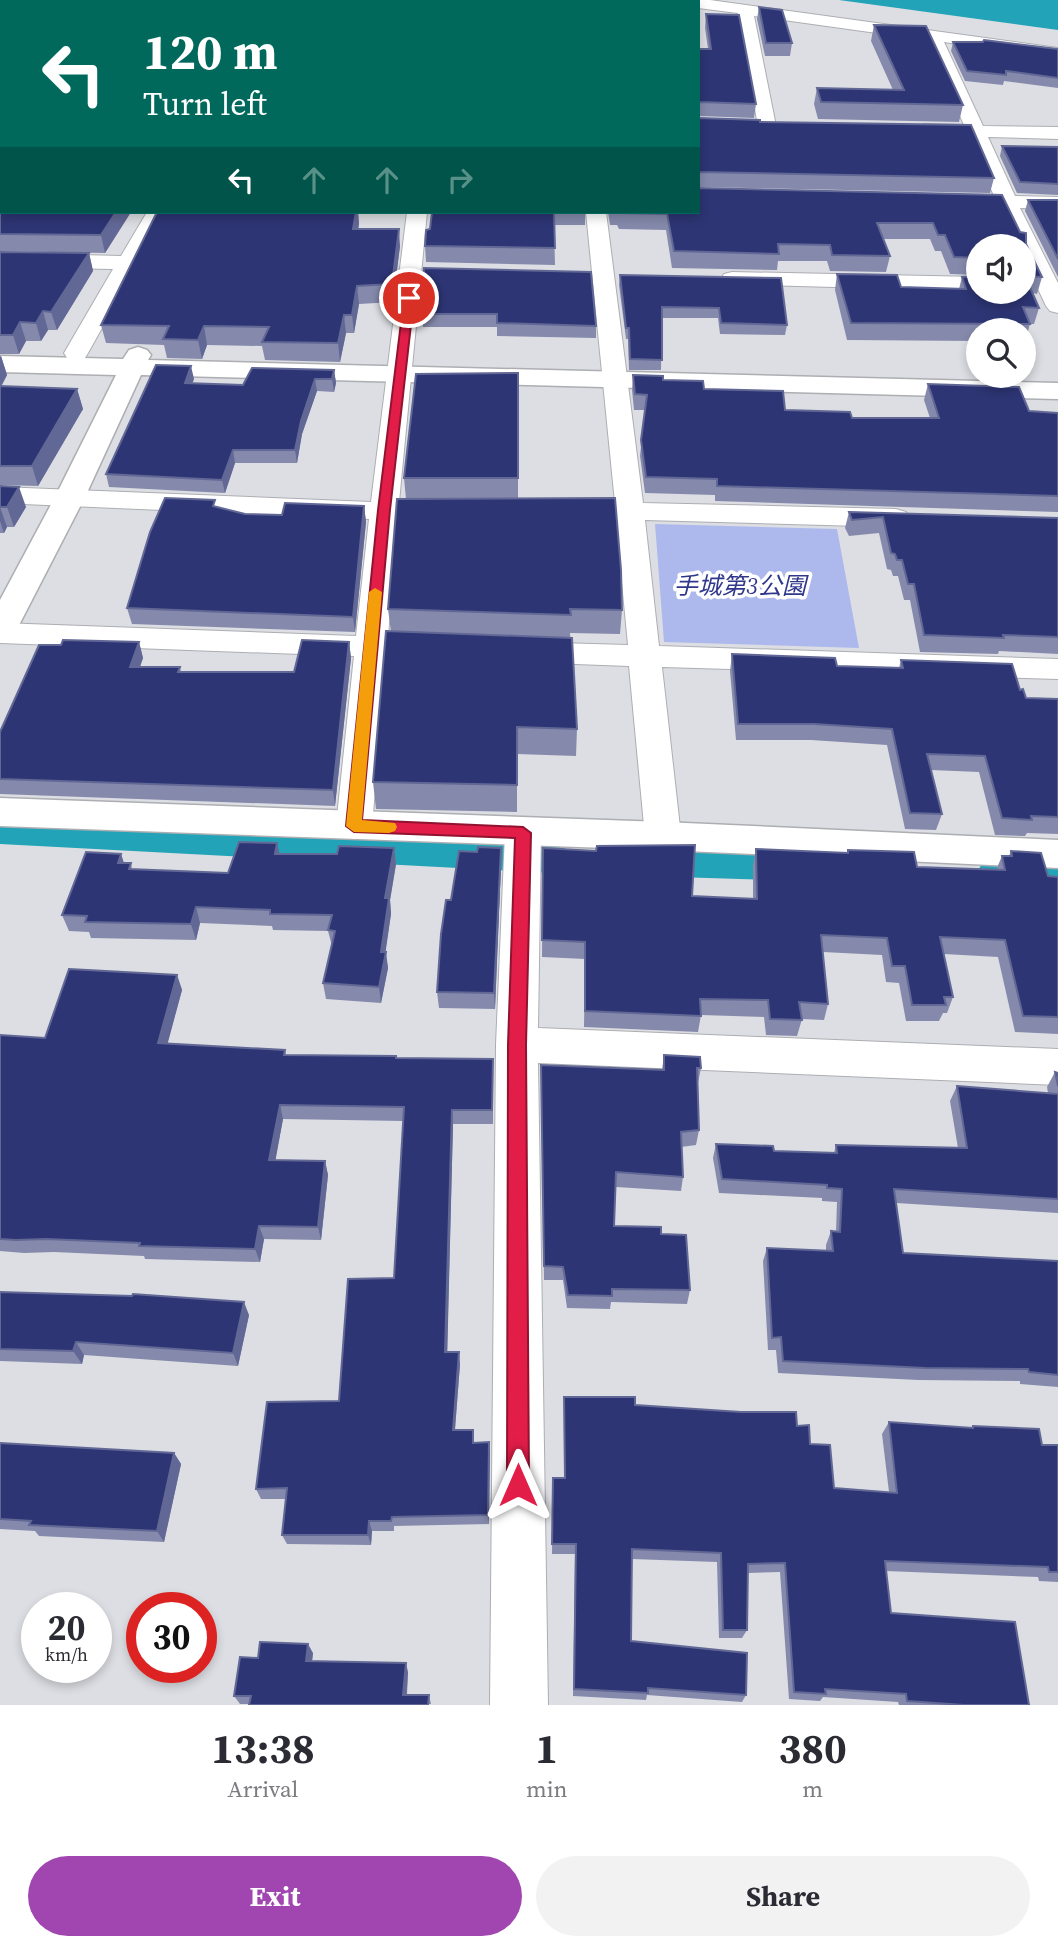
<!DOCTYPE html>
<html lang="en">
<head>
<meta charset="utf-8">
<style>
  :root { --surface:#fff; --page:#f2f2f3; --text:#2b2b33; --muted:#7c7c81; --accent:#a146b0 }
  body { margin:0; font-family:"Source Serif 4","Noto Sans JP",serif; background:var(--page); color:var(--text); height:100vh; display:flex; flex-direction:column; font-size:26px; white-space:nowrap }
  * { box-sizing:border-box; margin:0 }
  p { font-size:23px; color:var(--muted) }
  .icon { flex:none; width:38px; height:38px; fill:none; stroke:currentColor; stroke-width:2; stroke-linecap:round; stroke-linejoin:round }
  .map { position:relative; height:1705px; overflow:hidden }
  .details { display:flex; flex-direction:column; background:var(--surface); flex:1 }
  .details>* { flex:none }
  .banner { position:absolute; left:0px; top:0px; width:700px; height:214px; box-shadow:0 4px 10px #0003; background:#00695c; color:#fff; overflow:hidden }
  .fabs { position:absolute; left:966px; top:234px; display:grid; gap:14px }
  .fabs a { display:grid; place-items:center; width:70px; height:70px; border-radius:50%; background:var(--surface); box-shadow:0 4px 10px #0003; font-size:35px }
  .speed { position:absolute; left:21px; top:1592px; display:flex; gap:14px; font-size:35px; font-weight:700; text-align:center }
  .speed>* { display:grid; place-content:center; width:91px; height:91px; border-radius:50%; background:var(--surface); box-shadow:0 4px 10px #0003; line-height:1 }
  .speed small { font-size:18px; font-weight:400 }
  .speed .limit { border:10px solid #d22; background:#fff; color:#111 }
  .pin { position:absolute; display:grid; place-items:center; width:60px; height:60px; color:#fff; margin:-30px; border:4px solid #fff; border-radius:50%; box-shadow:0 2px 7px #0007 }
  .me { position:absolute; width:77px; margin:-38px; rotate:0deg; stroke-linejoin:round; filter:drop-shadow(0 0 5px #0008) }
  .turn { display:flex; align-items:center; gap:24px; height:147px; padding:0 28px; font-size:32px }
  .turn .icon { width:91px; height:91px; stroke-width:2.5 }
  .turn b { display:block; font-size:49px; line-height:60px }
  .lanes { display:flex; align-items:center; height:66px; padding:0 28px; background:#0003; justify-content:center; gap:35px; direction:ltr }
  .lanes .off { opacity:.35 }
  .eta { display:flex; justify-content:space-evenly; align-items:center; height:119px; text-align:center }
  .eta b { font-size:42px; font-weight:700; line-height:49px }
  .button { display:flex; gap:14px; margin-top:auto; padding:14px 28px }
  .button a { flex:1; height:80px; border-radius:42px; background:var(--accent); color:#fff; font-size:28px; font-weight:700; line-height:80px; text-align:center }
  .button a+a { background:var(--page); color:var(--text) }
  .map>svg:first-child { display:block }
</style>
</head>
<body>
<div class="map">
<svg width="1058" height="1705" viewBox="0 0 1058 1705">
  <rect width="100%" height="100%" fill="#dddee3"/>
  <polygon fill="#adb9ec" points="655,524 837,529 859,648 664,642"/>
  <polygon fill="#22a3b7" points="839,0 1058,0 1058,30"/>
  <g fill="none" stroke-linecap="round" stroke-linejoin="round">
    <g fill="#22a3b7" fill-rule="evenodd">
      <polygon points="0,818 553,845 566,849 571,859 566,869 553,873 0,844"/>
      <polygon points="643,848 802,853 815,857 821,867 815,877 802,881 643,876 630,872 625,862 630,852"/>
      <polygon points="996,858 1058,860 1058,888 996,886 983,882 977,872 983,862"/>
    </g>
    <defs>
      <g id="street">
        <polygon points="271,0 287,0 270,2"/>
        <rect x="569" y="0" width="16" height="2"/>
        <polygon points="692,0 710,0 1058,48 1058,58 944,42 983,126 1058,127 1058,139 988,137 1015,196 1058,197 1058,209 1020,208 1058,283 1058,313 1050,311 1046,306 1024,259 1024,247 1018,247 1000,208 951,205 948,201 951,197 994,196 969,137 923,136 914,130 923,124 964,125 927,40 754,16 776,126 767,132 758,126 738,13 698,8 698,2 691,2"/>
        <polygon points="147,212 167,212 88,353 85,358 76,360 67,358 64,353 113,269 0,267 0,253 121,256"/>
        <polygon points="407,212 427,212 399,502 445,502 455,504 459,510 455,516 397,519 388,637 444,642 449,649 444,656 433,659 386,657 372,826 367,835 354,839 341,835 336,826 354,656 0,643 0,623 356,636 369,519 0,503 0,487 371,502"/>
        <polygon points="586,212 606,212 643,503 896,509 906,512 910,518 906,524 896,527 645,520 659,646 1058,659 1058,679 662,667 681,836 676,845 663,849 650,845 645,836 629,666 522,662 511,659 506,652 511,645 522,642 628,645 616,520 556,516 552,510 556,504 566,502 615,503"/>
        <polygon points="732,272 978,277 978,291 724,284 721,279 724,274"/>
        <polygon points="523,820 536,824 541,833 538,1028 1058,1049 1058,1085 538,1063 548,1705 490,1705 496,1045 505,833 510,824"/>
      </g>
      <g id="secondary">
        <polygon points="138,347 147,350 151,355 148,360 1058,383 1058,399 141,375 85,497 16,631 12,638 0,641 0,600 55,497 116,375 0,372 0,356 123,359 129,350"/>
        <polygon points="0,798 663,822 1058,840 1058,868 663,850 0,826"/>
      </g>
    </defs>
    <use href="#street" stroke="#acaeb2" stroke-width="2"/>
    <use href="#secondary" stroke="#acaeb2" stroke-width="3"/>
    <use href="#street" fill="#fff" fill-rule="evenodd"/>
    <use href="#secondary" fill="#fff" fill-rule="evenodd"/>
  </g>
  <g fill="#858aac">
    <polygon points="0,0 2,2 2,212 131,212 105,253 0,251"/>
    <polygon points="759,7 792,43 790,56 765,56 757,19"/>
    <polygon points="706,14 756,104 754,118 698,116 698,49 708,49 705,28"/>
    <polygon points="874,25 963,105 959,122 818,119 814,104 817,88 893,90 871,41"/>
    <polygon points="953,42 1058,49 1058,88 1004,81 1003,85 965,81 951,51"/>
    <polygon points="698,118 760,122 994,178 990,193 698,187"/>
    <polygon points="1002,146 1058,147 1058,195 1017,193 1000,156"/>
    <polygon points="1002,195 1042,277 1037,294 1033,293 1039,308 1034,324 1030,324 1025,341 1024,341 1024,331 978,331 978,341 847,340 835,290 837,274 901,287 959,289 962,277 1024,292 978,247 978,275 950,274 941,251 935,251 930,239 883,239 890,256 886,272 830,271 827,261 778,261 777,270 672,268 666,230 619,229 617,225 610,225 608,212 698,212"/>
    <polygon points="1028,200 1058,200 1058,277 1025,211"/>
    <polygon points="157,212 358,212 359,224 358,229 400,246 393,302 359,304 354,333 346,333 340,362 265,360 262,346 207,345 202,359 167,358 164,345 106,343 101,325"/>
    <polygon points="432,212 585,212 585,225 554,225 555,265 426,262 425,246 430,229"/>
    <polygon points="0,252 89,253 93,271 57,330 48,330 41,341 26,341 19,354 0,354"/>
    <polygon points="424,268 596,326 596,338 497,336 497,327 423,327 422,314"/>
    <polygon points="620,275 787,325 785,335 720,334 718,318 662,318 661,370 629,370 628,339 626,339 619,285"/>
    <polygon points="0,356 1,356 7,375 1,387 77,389 83,409 38,486 0,485"/>
    <polygon points="334,370 336,383 334,392 317,391 302,434 297,463 235,463 225,493 109,487 106,474 194,379 192,384 243,385"/>
    <polygon points="518,373 518,498 622,610 620,634 570,633 577,729 576,756 517,754 517,812 376,809 373,782 391,632 388,609 406,499 404,478"/>
    <polygon points="633,375 704,389 785,410 852,418 930,418 924,400 928,384 1029,411 1058,413 1058,512 715,501 715,495 645,493 640,456 645,410 634,410 632,390"/>
    <polygon points="0,486 26,507 14,527 7,527 4,533 0,533"/>
    <polygon points="364,506 366,522 355,632 132,624 127,608 216,507 245,514 282,515"/>
    <polygon points="849,512 1058,518 1058,654 999,651 998,654 920,652 910,600 904,600 898,576 893,576 891,570 887,569 879,533 849,536 845,528"/>
    <polygon points="139,642 143,658 140,667 180,667 181,672 294,672 349,642 351,658 335,806 0,794 0,732 61,645"/>
    <polygon points="732,654 837,666 899,668 901,660 1020,690 1026,698 1058,699 1058,834 1027,833 1025,836 995,835 979,772 931,770 942,814 936,830 905,829 887,745 811,740 736,740 730,671"/>
    <polygon points="394,848 396,864 390,900 391,914 385,952 388,968 381,1003 326,999 323,983 332,946 328,931 273,930 272,926 200,923 196,940 91,938 89,932 69,931 62,915 121,854 124,863 131,863 132,869 228,873 280,854 337,854"/>
    <polygon points="543,848 692,896 753,899 753,865 756,849 847,853 848,850 917,867 996,870 1002,856 1009,856 1011,851 1048,876 1058,877 1058,1034 1015,1032 998,957 944,954 953,997 947,1013 943,1013 939,1021 906,1021 899,983 886,982 882,955 823,952 828,1004 824,1020 802,1019 797,1036 766,1035 764,1017 701,1015 698,1032 584,1027 585,959 542,957"/>
    <polygon points="501,865 495,1009 439,1008 437,992 451,900"/>
    <polygon points="177,975 182,990 167,1044 285,1050 286,1055 396,1056 396,1058 493,1059 493,1124 453,1124 447,1352 460,1364 455,1430 474,1443 489,1442 489,1524 394,1526 394,1531 372,1531 371,1545 287,1544 282,1535 286,1499 261,1499 256,1489 339,1401 394,1278 403,1121 283,1119 275,1160 325,1161 328,1175 321,1240 264,1239 260,1262 145,1259 144,1256 54,1252 24,1253 0,1251 0,1035 45,1038"/>
    <polygon points="664,1055 701,1068 698,1083 699,1130 696,1145 681,1147 683,1177 681,1191 616,1187 614,1226 661,1234 690,1290 687,1304 611,1302 610,1309 567,1308 563,1280 544,1280 541,1081 662,1070"/>
    <polygon points="1055,1072 1058,1073 1058,1213 896,1203 903,1253 1058,1261 1058,1387 1020,1384 1020,1381 918,1380 778,1373 776,1350 768,1350 763,1261 767,1248 826,1251 826,1245 831,1231 836,1232 837,1202 822,1201 822,1198 719,1193 713,1158 716,1144 774,1151 834,1153 836,1145 958,1148 950,1101 957,1086 1048,1093 1047,1087"/>
    <polygon points="0,1292 249,1315 238,1366 84,1355 82,1364 0,1361"/>
    <polygon points="564,1397 797,1426 810,1444 834,1488 889,1492 882,1434 889,1422 971,1428 973,1426 1042,1445 1058,1445 1058,1582 1039,1581 1038,1577 886,1571 891,1613 1029,1705 899,1705 898,1702 823,1697 820,1701 789,1699 780,1572 748,1573 747,1630 742,1638 719,1638 717,1562 632,1559 631,1641 746,1695 742,1702 647,1695 646,1700 573,1696 575,1554 552,1554 553,1478 564,1478"/>
    <polygon points="0,1443 174,1453 181,1464 164,1542 39,1536 35,1531 0,1529"/>
    <polygon points="313,1653 312,1661 408,1672 407,1695 429,1695 431,1704 240,1704 234,1696 258,1658"/>
  </g>
  <g fill="#626895">
    <polygon points="116,212 131,212 105,253 101,235"/>
    <polygon points="356,212 358,212 359,224 355,247 353,229"/>
    <polygon points="399,229 400,246 393,302 392,284"/>
    <polygon points="89,253 93,271 57,330 51,312"/>
    <polygon points="357,286 359,304 354,333 352,315"/>
    <polygon points="43,311 48,330 41,341 36,323"/>
    <polygon points="344,315 346,333 340,362 338,343"/>
    <polygon points="20,322 26,341 19,354 13,335"/>
    <polygon points="204,326 207,345 202,359 198,340"/>
    <polygon points="1,356 7,375 0,388 0,358"/>
    <polygon points="191,366 194,379 187,396 185,383"/>
    <polygon points="334,370 336,383 334,392 332,379"/>
    <polygon points="315,379 317,391 302,434 297,463 295,450 301,421"/>
    <polygon points="77,389 83,409 38,486 32,466"/>
    <polygon points="233,450 235,463 225,493 222,480"/>
    <polygon points="19,487 26,507 14,527 7,507"/>
    <polygon points="364,506 366,522 355,632 353,617"/>
    <polygon points="0,507 7,527 4,533 0,521"/>
    <polygon points="139,642 143,658 134,683 130,667"/>
    <polygon points="349,642 351,658 335,806 333,790"/>
    <polygon points="277,843 281,860 275,854"/>
    <polygon points="394,848 396,864 390,900 391,914 384,963 386,952 388,968 381,1003 379,987 385,898"/>
    <polygon points="501,848 501,865 495,1009 494,993"/>
    <polygon points="121,854 126,870 118,863"/>
    <polygon points="196,907 200,923 196,940 191,924"/>
    <polygon points="177,975 182,990 164,1057 158,1043"/>
    <polygon points="280,1105 283,1119 273,1174 269,1160"/>
    <polygon points="452,1110 453,1124 447,1364 445,1352"/>
    <polygon points="325,1161 328,1175 321,1240 318,1227"/>
    <polygon points="259,1226 264,1239 260,1262 255,1249"/>
    <polygon points="244,1302 249,1315 238,1366 233,1353"/>
    <polygon points="76,1342 84,1355 82,1364 73,1351"/>
    <polygon points="459,1352 460,1364 454,1441 453,1430"/>
    <polygon points="489,1442 490,1453 489,1524 488,1515"/>
    <polygon points="174,1453 181,1464 164,1542 157,1531"/>
    <polygon points="369,1521 372,1531 371,1545 368,1535"/>
    <polygon points="308,1644 313,1653 311,1670 306,1661"/>
    <polygon points="406,1663 408,1672 406,1703 403,1695"/>
  </g>
  <g fill="#2d3574" stroke="#626895" stroke-width="2">
    <polygon points="0,0 212,0 211,2 2,2 2,212 116,212 101,235 0,234"/>
    <rect x="296" y="0" width="273" height="2"/>
    <polygon points="759,7 782,10 792,43 766,43"/>
    <polygon points="706,14 739,15 756,104 699,102 698,103 698,49 711,49"/>
    <polygon points="874,25 926,26 963,105 821,102 817,88 904,90"/>
    <polygon points="984,40 1058,49 1058,78 1006,71 1006,75 967,71 953,42 983,42"/>
    <polygon points="698,118 760,120 760,122 971,125 994,178 699,172 698,173"/>
    <polygon points="1002,146 1058,147 1058,184 1020,182"/>
    <polygon points="698,188 1002,195 1020,232 1026,233 1026,244 1042,277 1025,276 1039,308 1023,307 1030,324 851,323 837,274 897,275 901,287 966,289 962,277 978,276 978,292 1024,292 1024,247 978,247 978,258 954,257 945,235 938,235 933,223 877,223 890,256 832,255 830,245 778,244 779,254 674,251 667,214 620,213 619,212 698,212"/>
    <polygon points="1028,200 1058,200 1058,259"/>
    <polygon points="157,212 356,212 353,229 399,229 392,284 357,286 352,315 344,315 338,343 262,342 269,327 204,326 198,340 163,339 169,326 101,325"/>
    <polygon points="432,212 554,212 555,248 425,246 426,230 430,229"/>
    <polygon points="0,252 89,253 51,312 43,311 36,323 20,322 13,335 0,335"/>
    <polygon points="424,268 591,272 596,326 497,323 497,314 422,314"/>
    <polygon points="620,275 781,278 787,325 721,323 719,308 662,307 662,360 630,359 629,328 626,328"/>
    <polygon points="156,365 191,366 185,383 243,385 252,368 334,370 332,379 315,379 301,421 295,450 233,450 222,480 106,474"/>
    <polygon points="518,373 518,478 404,478 416,374"/>
    <polygon points="633,375 663,376 663,380 703,381 704,389 783,391 785,410 850,412 852,418 939,418 928,384 1019,387 1029,411 1058,413 1058,496 717,486 717,479 646,477 641,440 647,395 635,394"/>
    <polygon points="0,386 77,389 32,466 0,466"/>
    <polygon points="0,486 19,487 7,507 0,507"/>
    <polygon points="165,498 215,500 213,506 245,514 282,515 285,503 364,506 353,617 127,608 150,532"/>
    <polygon points="615,498 621,570 622,610 570,609 571,615 388,609 397,499"/>
    <polygon points="849,512 1058,518 1058,637 1003,635 1004,638 924,635 914,584 908,584 902,560 897,560 895,554 891,553 883,517 852,520"/>
    <polygon points="386,631 572,638 577,729 517,727 517,785 373,782"/>
    <polygon points="63,640 139,642 130,667 180,667 178,672 294,672 302,640 349,642 333,790 0,779 0,732 39,645 61,645"/>
    <polygon points="732,654 835,658 837,666 903,668 901,660 1012,664 1020,690 1023,689 1026,698 1058,699 1058,817 1031,816 1032,820 1002,818 985,756 927,754 942,814 910,813 892,729 814,724 738,724"/>
    <polygon points="239,842 277,843 275,854 337,854 339,846 394,848 385,898 389,898 381,952 386,952 379,987 323,983 335,931 328,930 332,915 270,914 270,910 196,907 191,924 85,922 87,916 62,915 86,852 121,854 118,863 131,863 129,869 228,873"/>
    <polygon points="695,845 692,896 757,899 756,849 848,853 848,850 914,852 917,867 1005,870 1002,856 1012,856 1011,851 1041,853 1048,876 1058,877 1058,1017 1023,1016 1005,940 940,937 953,997 944,997 946,1005 912,1005 905,966 892,966 887,938 821,935 828,1004 799,1002 802,1020 770,1019 768,1000 700,999 701,1016 585,1011 585,942 542,940 543,848 596,851 597,846"/>
    <polygon points="478,847 501,848 494,993 437,992 441,934 446,900 451,900 459,851 477,852"/>
    <polygon points="69,969 177,975 158,1043 285,1050 284,1055 396,1056 396,1058 493,1059 492,1110 452,1110 445,1352 459,1352 453,1430 473,1430 473,1443 489,1442 488,1515 392,1517 391,1521 369,1521 368,1535 282,1535 287,1488 256,1489 267,1402 339,1401 348,1279 394,1278 404,1107 280,1105 269,1160 325,1161 318,1227 259,1226 255,1249 139,1246 140,1243 46,1239 16,1240 0,1239 0,1035 45,1038"/>
    <polygon points="664,1055 700,1057 701,1068 697,1068 699,1130 681,1132 683,1177 616,1172 614,1226 661,1227 661,1234 686,1235 690,1290 612,1289 612,1296 568,1295 563,1267 544,1266 541,1065 664,1070"/>
    <polygon points="1055,1072 1058,1073 1058,1086"/>
    <polygon points="957,1086 1058,1094 1058,1199 894,1189 903,1253 1058,1261 1058,1375 1029,1372 1028,1369 925,1368 783,1361 781,1337 772,1338 767,1248 833,1251 831,1231 840,1232 842,1189 827,1188 827,1185 722,1179 716,1144 773,1146 774,1151 837,1153 836,1145 967,1148"/>
    <polygon points="0,1292 132,1296 133,1294 244,1302 233,1353 76,1342 73,1351 0,1349"/>
    <polygon points="564,1397 635,1397 635,1405 741,1412 796,1412 797,1426 809,1425 810,1444 830,1445 834,1488 897,1493 889,1422 973,1428 973,1426 1039,1429 1042,1445 1058,1445 1058,1572 1049,1572 1048,1567 885,1561 891,1613 1015,1622 1029,1705 964,1705 907,1701 906,1694 825,1689 826,1694 794,1692 785,1563 748,1564 747,1630 723,1630 721,1553 632,1549 631,1641 747,1653 746,1695 648,1688 648,1693 574,1689 576,1544 552,1544 553,1478 565,1478"/>
    <polygon points="0,1443 174,1453 157,1531 29,1525 31,1521 0,1519"/>
    <polygon points="260,1642 308,1644 306,1661 406,1663 403,1695 429,1695 428,1705 249,1705 251,1696 234,1696 240,1657 258,1658"/>
  </g>
  <polygon fill="#e11d48" stroke="#92132f" stroke-width="2" points="409,295 414,298 390,510 362,820 523,827 531,833 526,1045 529,1485 526,1493 518,1496 510,1493 507,1485 508,1045 515,838 354,832 346,826 378,510 404,298"/>
  <polygon fill="#f59e0b" points="375,588 382,592 362,820 395,823 397,827 395,831 389,833 354,832 346,826 369,592"/>
  <g text-anchor="middle" dominant-baseline="central" stroke-width="7" stroke-linejoin="round" paint-order="stroke">
    <g font-size="24" font-style="italic" fill="#30388c" stroke="#fff">
      <text x="740" y="585">手城第3公園</text>
    </g>
  </g>
</svg>
<div class="fabs">
<a><svg class="icon" aria-label="sound" viewBox="0 0 24 24"><path d="M4 9h4l5-4v14l-5-4H4zM17 9q2 3 0 6"/></svg></a>
<a><svg class="icon" aria-label="search" viewBox="0 0 24 24"><circle cx="10" cy="10" r="6"/><path d="M15 15l6 6"/></svg></a>
</div>
<div class="speed"><div>20<small>km/h</small></div><div class="limit">30</div></div>
<div class="pin" style="left:409px;top:298px;background:#d93025"><svg class="icon" aria-label="arrive" viewBox="0 0 24 24"><path d="M6 21V4h12l-3 4 3 4H6"/></svg></div>
<svg class="me" style="left:518px;top:1485px" viewBox="-20 -20 40 40"><path d="M0-17L14 15 0 8-14 15z" fill="#e11d48" stroke="#fff" stroke-width="4"/></svg>
<div class="banner">
<div class="turn"><svg class="icon" aria-label="left" viewBox="0 0 24 24"><path d="M17 20v-9H6M10 6l-5 5 5 5"/></svg><div><b>120 m</b>Turn left</div></div>
<div class="lanes"><svg class="icon" aria-label="left" viewBox="0 0 24 24"><path d="M17 20v-9H6M10 6l-5 5 5 5"/></svg><svg class="icon off" aria-label="ahead" viewBox="0 0 24 24"><path d="M12 20V5M6 11l6-6 6 6"/></svg><svg class="icon off" aria-label="ahead" viewBox="0 0 24 24"><path d="M12 20V5M6 11l6-6 6 6"/></svg><svg class="icon off" aria-label="right" viewBox="0 0 24 24"><path d="M7 20v-9h11M14 6l5 5-5 5"/></svg></div>
</div>
</div>
<section class="details">
<div class="eta">
<div><b>13:38</b><p>Arrival</p></div>
<div><b>1</b><p>min</p></div>
<div><b>380</b><p>m</p></div>
</div>
<div class="button"><a>Exit</a><a>Share</a></div>
</section>
</body>
</html>
